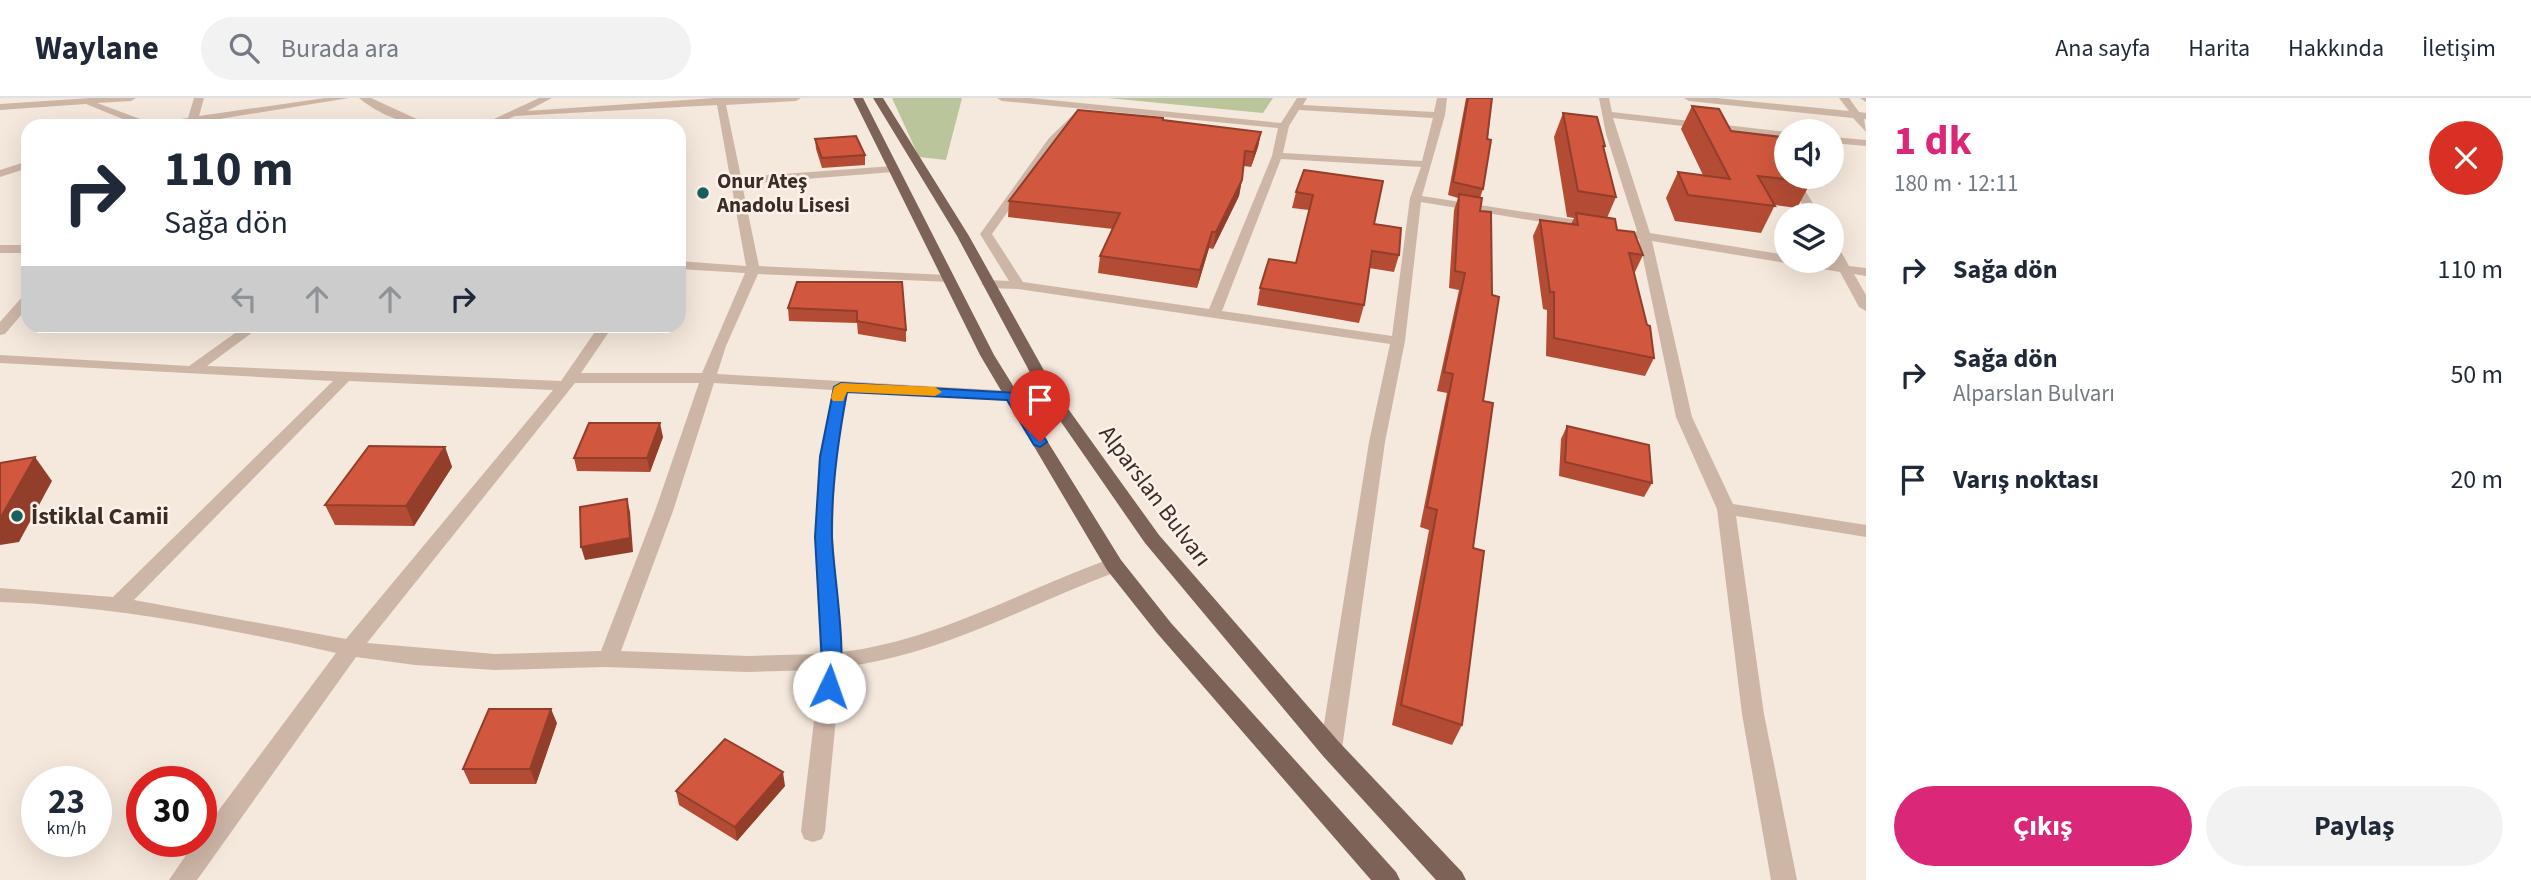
<!DOCTYPE html>
<html lang="tr">
<head>
<meta charset="utf-8">
<style>
  :root { --surface:#fff; --page:#f2f2f3; --text:#1f2937; --muted:#747a83; --line:#e0e1e3; --accent:#db2777 }
  body { margin:0; font-family:"Source Sans 3",sans-serif; background:var(--page); color:var(--text); height:100vh; display:flex; flex-direction:column; font-size:26px; white-space:nowrap }
  * { box-sizing:border-box; margin:0 }
  p { font-size:23px; color:var(--muted) }
  .icon { flex:none; width:38px; height:38px; fill:none; stroke:currentColor; stroke-width:2; stroke-linecap:round; stroke-linejoin:round }
  .map { position:relative; flex:1; overflow:hidden }
  .details { display:flex; flex-direction:column; background:var(--surface); width:665px }
  .details>* { flex:none }
  .banner { position:absolute; left:21px; top:21px; width:665px; height:214px; border-radius:21px; box-shadow:0 7px 28px #0002; background:#fff; color:var(--text); overflow:hidden }
  .buttons { position:absolute; left:1774px; top:21px; display:grid; gap:14px }
  .buttons a { display:grid; place-items:center; width:70px; height:70px; border-radius:50%; background:var(--surface); box-shadow:0 7px 28px #0002; font-size:35px }
  .speed { position:absolute; left:21px; top:668px; display:flex; gap:14px; font-size:35px; font-weight:700; text-align:center }
  .speed>* { display:grid; place-content:center; width:91px; height:91px; border-radius:50%; background:var(--surface); box-shadow:0 7px 28px #0002; line-height:1 }
  .speed small { font-size:18px; font-weight:400 }
  .speed .limit { border:10px solid #d22; background:#fff; color:#111 }
  .pin { position:absolute; display:grid; place-items:center; width:60px; height:60px; color:#fff; margin:-72px -30px; border-radius:50% 50% 50% 0; rotate:-45deg; box-shadow:0 0 7px #0007 }
  .pin .icon { rotate:45deg }
  .me { position:absolute; width:77px; margin:-38px; rotate:3deg; stroke-linejoin:round; filter:drop-shadow(0 0 5px #0008) }
  .turn { display:flex; align-items:center; gap:24px; height:147px; padding:0 28px; font-size:32px }
  .turn .icon { width:91px; height:91px; stroke-width:2.5 }
  .turn b { display:block; font-size:49px; line-height:60px }
  .lanes { display:flex; align-items:center; height:66px; padding:0 28px; background:#0003; justify-content:center; gap:35px; direction:ltr }
  .lanes .off { opacity:.35 }
  .round { display:grid; place-items:center; flex:none; width:74px; height:74px; border-radius:37px; background:var(--page) }
  .head { display:flex; align-items:center; justify-content:space-between; height:119px; padding:0 28px }
  h1 { font-size:42px; font-weight:700; line-height:52px; color:var(--accent) }
  .action { display:flex; gap:14px; margin-top:auto; padding:14px 28px }
  .action a { flex:1; height:80px; border-radius:42px; background:var(--accent); color:#fff; font-size:28px; font-weight:700; line-height:80px; text-align:center }
  .action a+a { background:var(--page); color:var(--text) }
  ul { padding:0; list-style:none }
  li { display:flex; align-items:center; gap:21px; height:105px; padding:0 28px }
  li div { flex:1 }
  li b { display:block; font-size:26px }
  li em { font-style:normal }
  header { display:flex; align-items:center; gap:42px; box-sizing:border-box; height:98px; padding:0 35px; background:var(--surface); border-bottom:2px solid var(--line) }
  header strong { font-size:33px }
  nav { display:flex; gap:38px; margin-inline-start:auto; font-size:24px }
  .search { width:490px; height:63px; background:var(--page); display:flex; align-items:center; gap:18px; box-sizing:border-box; padding:0 24px; border-radius:38px; color:var(--muted); font-size:26px }
  main { display:flex; flex:1; min-height:0 }
  .map>svg:first-child { display:block }
</style>
</head>
<body>
<header>
<strong>Waylane</strong>
<div class="search"><svg class="icon" aria-label="search" viewBox="0 0 24 24"><circle cx="10" cy="10" r="6"/><path d="M15 15l6 6"/></svg>Burada ara</div>
<nav><a>Ana sayfa</a><a>Harita</a><a>Hakkında</a><a>İletişim</a></nav>
</header>
<main>
<div class="map">
<svg width="1866" height="782" viewBox="0 0 1866 782">
  <rect width="100%" height="100%" fill="#f5e8dc"/>
  <g fill="#bac59b">
    <polygon points="892,0 962,0 946,62 919,59"/>
    <polygon points="1108,0 1273,0 1263,15"/>
  </g>
  <g fill="none" stroke-linecap="round" stroke-linejoin="round">
    <g fill="#ceb6a7" fill-rule="evenodd">
      <polygon points="90,0 136,0 131,3 97,5 151,25 188,20 194,0 204,0 199,18 325,0 349,0 195,25 192,28 140,28 86,6 0,12 0,6"/>
      <path d="M359,0h12l61,28c-25,0 -54,-12 -73,-28z"/>
      <path d="M539,0h13l-25,13 188,-13h86l-5,3 -70,4 15,72 152,-11 5,3 -5,3 -151,12 17,82 188,9 5,1v6l-194,-8 -32,72 -9,28 295,17 8,5 -8,5 -164,-10 -13,66 -2,80 8,115c94,-11 178,-60 266,-92h14l3,5 -3,5c-92,34 -181,86 -280,97l-16,164 -3,8 -9,3 -9,-3 -3,-8 19,-161 -72,2 -143,-5 -110,3 -80,-5 -59,-8 -159,223h-28l26,-38h6v-8l135,-181c-111,-25 -222,-47 -336,-51v-14l113,9 220,-216 -333,-18v-8l189,11 56,-40h16l-54,40 354,15 38,-55h14l-32,47h121l43,-100 -66,-4v-8l67,5 -29,-161 -202,11 -23,10h-13zM349,283l204,9 -207,249 -212,-39zM575,285h124l-44,128 -54,140 -106,3 -128,-11zM714,285l119,7 -14,67 -4,80 5,117 -72,2 -127,-5 52,-140z"/>
      <path d="M997,0h33l251,25 16,-25h10l-4,7 131,7 3,-14h10l-2,17 -23,81 174,27 6,4 -6,4 -175,-29 -16,139 -20,101 -43,307 -3,7 -8,2 -8,-2 -3,-7 49,-307 21,-98 -372,-55 -30,-1 -7,-4 7,-4 21,1 -29,-47 69,-96 30,-29 5,3 -27,30 -65,92 31,48 186,27 63,-153 6,-28 -276,-27zM1299,12l134,8 -11,43 -139,-8 6,-27zM1281,61l140,8 -11,31 -18,138 -170,-25z"/>
      <polygon points="1599,0 1609,0 1612,14 1787,34 1787,40 1613,20 1650,135 1787,157 1787,163 1835,165 1832,160 1832,144 1836,145 1849,168 1866,170 1866,178 1854,176 1866,197 1866,213 1859,209 1840,174 1652,143 1692,319 1733,406 1866,427 1866,439 1736,418 1764,616 1797,782 1771,782 1742,616 1717,411 1676,319 1639,141 1631,137 1637,133 1606,36"/>
      <polygon points="1684,0 1717,0 1849,13 1839,0 1849,0 1859,14 1866,15 1866,21 1864,21 1866,34 1853,20 1689,3"/>
      <polygon points="1860,0 1866,0 1866,4"/>
      <polygon points="1832,39 1866,42 1866,48 1832,45"/>
      <polygon points="28,63 28,70 0,79 0,72"/>
      <polygon points="1787,79 1797,79 1820,117 1808,117"/>
      <rect x="0" y="147" width="28" height="8"/>
      <polygon points="28,197 28,209 5,236 0,237 0,224 23,198"/>
    </g>
    <g fill="#7d6258" fill-rule="evenodd">
      <polygon points="853,0 863,0 994,257 1121,462 1171,525 1396,774 1400,782 1371,782 1157,535 1107,472 980,257"/>
      <polygon points="873,0 883,0 969,138 1056,294 1159,437 1339,644 1462,774 1466,782 1436,782 1323,658 1145,445 1041,295 957,138"/>
    </g>
  </g>
  <g fill="#b44c35">
    <polygon points="1466,0 1492,0 1483,91 1480,100 1483,303 1462,627 1452,647 1392,627 1429,432 1420,429 1447,295 1437,293 1459,192 1449,190 1454,112 1458,100 1448,97"/>
    <polygon points="1692,8 1811,84 1797,110 1775,107 1761,135 1675,123 1666,100 1678,74 1703,77 1681,31"/>
    <polygon points="1563,15 1605,48 1604,51 1616,99 1607,120 1617,132 1643,157 1635,174 1634,174 1654,260 1645,278 1546,258 1547,212 1543,211 1533,138 1540,122 1571,126 1574,120 1567,119 1554,39"/>
    <polygon points="1163,22 1261,34 1258,49 1251,69 1244,68 1239,98 1213,151 1209,150 1197,190 1098,175 1100,158 1113,131 1008,119 1009,103"/>
    <polygon points="815,41 865,57 865,67 822,70 816,51"/>
    <polygon points="1304,72 1374,126 1399,157 1394,174 1369,170 1364,207 1359,225 1257,207 1260,190 1296,165 1309,112 1292,110 1296,94"/>
    <polygon points="797,184 906,232 906,244 858,236 857,225 789,223 788,210"/>
    <polygon points="1567,328 1652,385 1644,399 1559,378 1561,341"/>
    <polygon points="663,339 650,374 577,373 574,360"/>
    <polygon points="445,349 452,369 414,428 335,427 325,407"/>
    <polygon points="557,625 536,686 470,686 463,671"/>
    <polygon points="785,688 737,743 679,707 676,693"/>
  </g>
  <g fill="#923e2b">
    <polygon points="1261,34 1258,49 1251,69 1254,54"/>
    <polygon points="1242,82 1239,98 1213,151 1216,134"/>
    <polygon points="1212,134 1209,150 1197,190 1200,172"/>
    <polygon points="660,325 663,339 650,374 647,360"/>
    <polygon points="445,349 452,369 414,428 406,408"/>
    <polygon points="35,359 52,383 19,444 0,447 0,419"/>
    <polygon points="627,401 630,414 633,454 585,462 581,449"/>
    <polygon points="551,611 557,625 536,686 530,671"/>
    <polygon points="783,674 785,688 737,743 735,729"/>
  </g>
  <g fill="#d1583e" stroke="#923e2b" stroke-width="2">
    <polygon points="1468,0 1492,0 1487,41 1491,42 1483,91 1453,84"/>
    <polygon points="1692,8 1719,11 1731,33 1781,39 1787,47 1787,79 1808,79 1811,84 1758,78 1775,108 1688,97 1678,74 1730,81"/>
    <polygon points="1078,12 1163,20 1163,22 1261,34 1254,54 1245,53 1242,82 1216,134 1212,134 1200,172 1100,158 1120,115 1009,103"/>
    <polygon points="1563,15 1597,19 1605,48 1603,48 1616,99 1578,93"/>
    <polygon points="856,38 865,57 822,60 815,41"/>
    <polygon points="1304,72 1383,83 1374,126 1401,130 1399,157 1372,153 1364,207 1260,190 1269,161 1296,165 1313,97 1296,94"/>
    <polygon points="1459,96 1482,100 1480,113 1491,114 1492,197 1499,199 1483,303 1493,305 1473,450 1484,453 1462,627 1401,607 1437,412 1427,409 1453,276 1444,274 1465,175 1455,173"/>
    <polygon points="1576,115 1615,121 1617,132 1634,134 1643,157 1629,155 1647,227 1650,228 1654,260 1554,240 1554,194 1550,194 1540,122 1578,127"/>
    <polygon points="797,184 902,184 906,232 857,223 857,213 788,210"/>
    <polygon points="589,325 660,325 647,360 574,360"/>
    <polygon points="1567,328 1649,347 1652,385 1565,364"/>
    <polygon points="369,348 445,349 406,408 325,407"/>
    <polygon points="35,359 1,419 0,419 0,365"/>
    <polygon points="627,401 630,440 581,449 580,409"/>
    <polygon points="489,611 551,611 530,671 463,671"/>
    <polygon points="725,641 783,674 735,729 676,693"/>
  </g>
  <path fill="#1a73e8" stroke="#114b97" stroke-width="2" d="M841,285l176,10 30,49 -7,5 -6,-2 -27,-45 -160,-8c-9,48 -16,96 -15,145 1,35 18,128 4,156l-7,2 -7,-2 -3,-6 3,-24 -7,-126 5,-80 14,-70z"/>
  <polygon fill="#f59e0b" points="841,285 935,289 942,294 935,298 847,294 843,303 833,303 831,300 834,289"/>
  <g fill="#196060" stroke="#fcf2ea" stroke-width="2.5">
    <circle cx="703" cy="95" r="7"/>
    <circle cx="17" cy="418" r="7"/>
  </g>
  <g text-anchor="middle" dominant-baseline="central" stroke-width="5" stroke-linejoin="round" paint-order="stroke">
    <g font-size="21" font-weight="bold" fill="#3a2d28" stroke="#fcf2ea" text-anchor="start">
      <text x="717" y="83">Onur Ateş<tspan x="717" dy="24">Anadolu Lisesi</tspan></text>
    </g>
    <g font-size="24" fill="#3a2d28" stroke="#fcf2ea">
      <text transform="translate(1155 398) rotate(53)">Alparslan Bulvarı</text>
    </g>
    <g font-size="24" font-weight="bold" fill="#3a2d28" stroke="#fcf2ea" text-anchor="start">
      <text x="31" y="418">İstiklal Camii</text>
    </g>
  </g>
</svg>
<div class="buttons">
<a><svg class="icon" aria-label="sound" viewBox="0 0 24 24"><path d="M4 9h4l5-4v14l-5-4H4zM17 9q2 3 0 6"/></svg></a>
<a><svg class="icon" aria-label="layers" viewBox="0 0 24 24"><path d="M12 4l9 5-9 5-9-5zM3 14l9 5 9-5"/></svg></a>
</div>
<div class="speed"><div>23<small>km/h</small></div><div class="limit">30</div></div>
<div class="pin" style="left:1040px;top:344px;background:#d93025"><svg class="icon" aria-label="arrive" viewBox="0 0 24 24"><path d="M6 21V4h12l-3 4 3 4H6"/></svg></div>
<svg class="me" style="left:829px;top:589px" viewBox="-20 -20 40 40"><circle r="19" fill="#fff"/><path d="M0-13L10 11 0 6-10 11z" fill="#1a73e8"/></svg>
<div class="banner">
<div class="turn"><svg class="icon" aria-label="right" viewBox="0 0 24 24"><path d="M7 20v-9h11M14 6l5 5-5 5"/></svg><div><b>110 m</b>Sağa dön</div></div>
<div class="lanes"><svg class="icon off" aria-label="left" viewBox="0 0 24 24"><path d="M17 20v-9H6M10 6l-5 5 5 5"/></svg><svg class="icon off" aria-label="ahead" viewBox="0 0 24 24"><path d="M12 20V5M6 11l6-6 6 6"/></svg><svg class="icon off" aria-label="ahead" viewBox="0 0 24 24"><path d="M12 20V5M6 11l6-6 6 6"/></svg><svg class="icon" aria-label="right" viewBox="0 0 24 24"><path d="M7 20v-9h11M14 6l5 5-5 5"/></svg></div>
</div>
</div>
<section class="details">
<div class="head"><div><h1>1 dk</h1><p>180 m · 12:11</p></div><a class="round" style="background:#d93025;color:#fff"><svg class="icon" aria-label="close" viewBox="0 0 24 24"><path d="M6 6l12 12M18 6L6 18"/></svg></a></div>
<ul>
<li><svg class="icon" aria-label="right" viewBox="0 0 24 24"><path d="M7 20v-9h11M14 6l5 5-5 5"/></svg><div><b>Sağa dön</b></div><em>110 m</em></li>
<li><svg class="icon" aria-label="right" viewBox="0 0 24 24"><path d="M7 20v-9h11M14 6l5 5-5 5"/></svg><div><b>Sağa dön</b><p>Alparslan Bulvarı</p></div><em>50 m</em></li>
<li><svg class="icon" aria-label="arrive" viewBox="0 0 24 24"><path d="M6 21V4h12l-3 4 3 4H6"/></svg><div><b>Varış noktası</b></div><em>20 m</em></li>
</ul>
<div class="action"><a>Çıkış</a><a>Paylaş</a></div>
</section>
</main>
</body>
</html>
